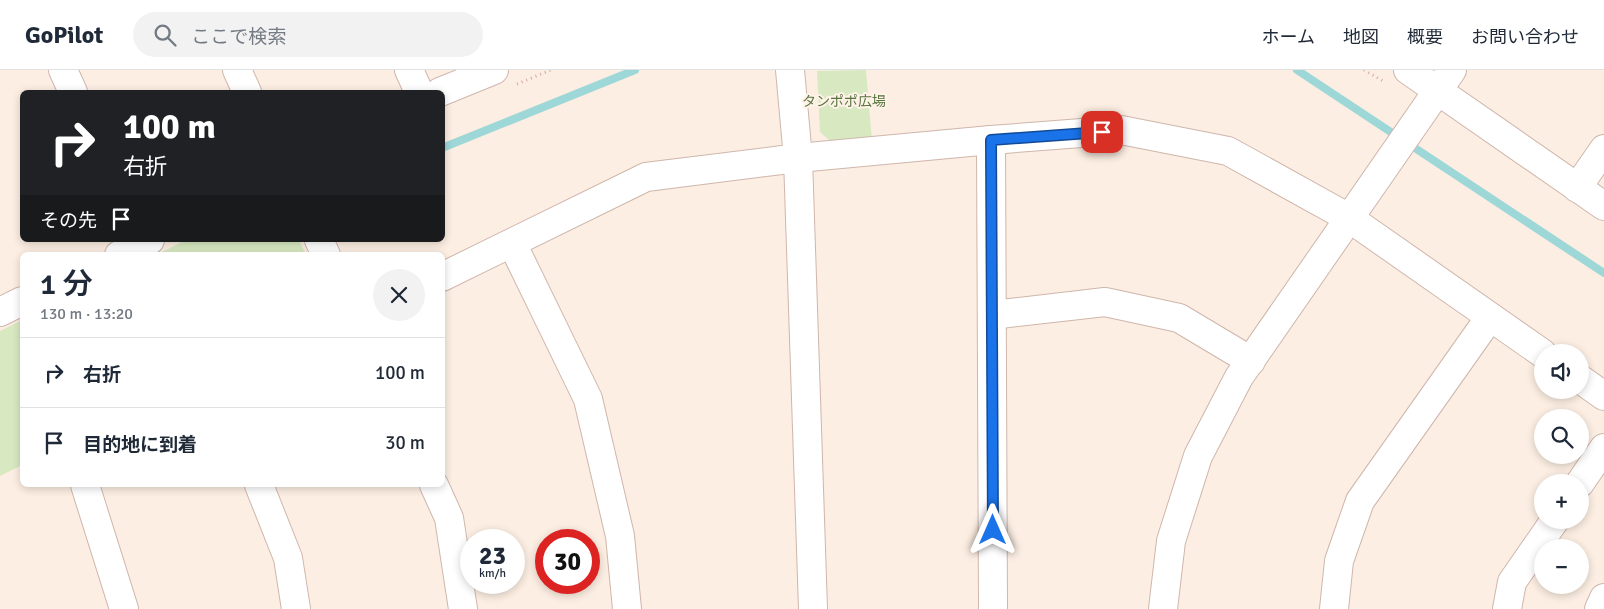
<!DOCTYPE html>
<html lang="ja">
<head>
<meta charset="utf-8">
<style>
  :root { --surface:#fff; --page:#f2f2f3; --text:#1f2937; --muted:#747a83; --line:#e0e1e3 }
  body { margin:0; font-family:Signika,"Noto Sans JP",sans-serif; background:var(--page); color:var(--text); height:100vh; display:flex; flex-direction:column; font-size:19px; white-space:nowrap }
  * { box-sizing:border-box; margin:0 }
  p { font-size:16px; color:var(--muted) }
  .icon { flex:none; width:28px; height:28px; fill:none; stroke:currentColor; stroke-width:2; stroke-linecap:round; stroke-linejoin:round }
  .map { position:relative; flex:1; overflow:hidden }
  .panel { position:absolute; left:20px; top:182px; width:425px; height:235px; display:flex; flex-direction:column; background:var(--surface); border-radius:8px; box-shadow:0 2px 8px #0003 }
  .panel>* { flex:none }
  .guide { position:absolute; left:20px; top:20px; width:425px; height:152px; border-radius:8px; box-shadow:0 2px 8px #0003; background:#202124; color:#fff; overflow:hidden }
  .fabs { position:absolute; left:1534px; top:274px; display:grid; gap:10px }
  .fabs a { display:grid; place-items:center; width:55px; height:55px; border-radius:50%; background:var(--surface); box-shadow:0 2px 8px #0003; font-size:25px }
  .speed { position:absolute; left:460px; top:459px; display:flex; gap:10px; font-size:25px; font-weight:700; text-align:center }
  .speed>* { display:grid; place-content:center; width:65px; height:65px; border-radius:50%; background:var(--surface); box-shadow:0 2px 8px #0003; line-height:1 }
  .speed small { font-size:12px; font-weight:400 }
  .speed .limit { border:8px solid #d22; background:#fff; color:#111 }
  .pin { position:absolute; display:grid; place-items:center; width:42px; height:42px; color:#fff; margin:-21px; border-radius:10px; box-shadow:0 2px 8px #0006 }
  .me { position:absolute; width:55px; margin:-28px; rotate:0deg; stroke-linejoin:round; filter:drop-shadow(0 0 4px #0008) }
  .turn { display:flex; align-items:center; gap:18px; height:105px; padding:0 20px; font-size:22px }
  .turn .icon { width:65px; height:65px; stroke-width:2.5 }
  .turn b { display:block; font-size:35px; line-height:42px }
  .then { display:flex; align-items:center; height:48px; padding:0 20px; background:#0003; gap:10px; font-size:19px }
  .round { display:grid; place-items:center; flex:none; width:52px; height:52px; border-radius:26px; background:var(--page) }
  .headline { display:flex; align-items:center; justify-content:space-between; height:85px; padding:0 20px }
  h1 { font-size:30px; font-weight:600; line-height:38px }
  ul { padding:0; list-style:none }
  li { display:flex; align-items:center; gap:15px; height:70px; padding:0 20px; border-top:1px solid var(--line) }
  li div { flex:1 }
  li b { display:block; font-size:19px }
  li em { font-style:normal }
  header { display:flex; align-items:center; gap:30px; box-sizing:border-box; height:70px; padding:0 25px; background:var(--surface); border-bottom:1px solid var(--line) }
  header strong { font-size:24px }
  nav { display:flex; gap:28px; margin-inline-start:auto; font-size:18px }
  .search { width:350px; height:45px; background:var(--page); display:flex; align-items:center; gap:12px; box-sizing:border-box; padding:0 18px; border-radius:28px; color:var(--muted); font-size:19px }
  .map>svg:first-child { display:block }
</style>
</head>
<body>
<header>
<strong>GoPilot</strong>
<div class="search"><svg class="icon" aria-label="search" viewBox="0 0 24 24"><circle cx="10" cy="10" r="6"/><path d="M15 15l6 6"/></svg>ここで検索</div>
<nav><a>ホーム</a><a>地図</a><a>概要</a><a>お問い合わせ</a></nav>
</header>
<div class="map">
<svg width="1604" height="539" viewBox="0 0 1604 539">
  <rect width="100%" height="100%" fill="#fceee2"/>
  <g fill="#d8e9c1">
    <polygon points="866,0 872,71 836,76 820,62 817,1"/>
    <polygon points="186,170 299,170 306,185 156,185"/>
    <polygon points="22,250 22,395 0,406 0,261"/>
  </g>
  <g fill="none" stroke-linecap="round" stroke-linejoin="round">
    <g stroke="#9dd7d7" stroke-width="8">
      <polyline points="1297,0 1604,203"/>
      <polyline points="442,78 635,0"/>
    </g>
    <defs>
      <g id="minor">
        <polyline points="63,0 73,22"/>
        <polyline points="237,0 247,22"/>
        <polyline points="409,0 419,22"/>
        <polyline points="790,0 798,88 813,539"/>
        <polyline points="1408,0 1604,136"/>
        <polyline points="440,22 494,0"/>
        <polyline points="991,70 993,539"/>
        <polyline points="1577,118 1604,79"/>
        <polyline points="319,170 326,185"/>
        <polyline points="512,173 588,329 620,466 627,539"/>
        <polyline points="119,185 150,170"/>
        <polyline points="442,207 646,107 798,88 991,70 1121,60 1228,81 1349,148 1542,283"/>
        <polyline points="0,242 22,231"/>
        <polyline points="992,245 1105,232 1179,248 1251,291"/>
        <polyline points="1580,309 1604,326"/>
        <polyline points="1580,413 1604,378"/>
        <polyline points="85,415 124,539"/>
        <polyline points="259,415 288,488 296,539"/>
        <polyline points="434,415 449,448 463,539"/>
        <polyline points="1163,539 1171,471 1198,386 1239,307 1452,0"/>
        <polyline points="1334,539 1339,491 1360,431 1490,247"/>
        <polyline points="1507,539 1512,512 1555,450"/>
        <polyline points="1599,539 1604,528"/>
      </g>
    </defs>
    <use href="#minor" stroke="#cfb6ac" stroke-width="30"/>
    <g stroke="#d6aa9d" stroke-width="3" stroke-dasharray="1 4" stroke-linecap="butt">
      <polyline points="1364,0 1383,11"/>
      <polyline points="517,14 551,0"/>
    </g>
    <use href="#minor" stroke="#fff" stroke-width="28"/>
  </g>
  <g fill="none" stroke-linecap="round" stroke-linejoin="round">
    <defs>
      <polyline id="route" points="993,460 991,70 1102,62"/>
    </defs>
    <use href="#route" stroke="#114b97" stroke-width="12"/>
    <use href="#route" stroke="#1a73e8" stroke-width="9"/>
  </g>
  <g text-anchor="middle" dominant-baseline="central" stroke-width="4" stroke-linejoin="round" paint-order="stroke">
    <g font-size="14" fill="#57743e" stroke="#fff2e8">
      <text x="844" y="31">タンポポ広場</text>
    </g>
  </g>
</svg>
<div class="fabs">
<a><svg class="icon" aria-label="sound" viewBox="0 0 24 24"><path d="M4 9h4l5-4v14l-5-4H4zM17 9q2 3 0 6"/></svg></a>
<a><svg class="icon" aria-label="search" viewBox="0 0 24 24"><circle cx="10" cy="10" r="6"/><path d="M15 15l6 6"/></svg></a>
<a>+</a>
<a>−</a>
</div>
<div class="speed"><div>23<small>km/h</small></div><div class="limit">30</div></div>
<div class="pin" style="left:1102px;top:62px;background:#d93025"><svg class="icon" aria-label="arrive" viewBox="0 0 24 24"><path d="M6 21V4h12l-3 4 3 4H6"/></svg></div>
<svg class="me" style="left:993px;top:460px" viewBox="-20 -20 40 40"><path d="M0-17L14 15 0 8-14 15z" fill="#1a73e8" stroke="#fff" stroke-width="4"/></svg>
<div class="guide">
<div class="turn"><svg class="icon" aria-label="right" viewBox="0 0 24 24"><path d="M7 20v-9h11M14 6l5 5-5 5"/></svg><div><b>100 m</b>右折</div></div>
<div class="then">その先<svg class="icon" aria-label="arrive" viewBox="0 0 24 24"><path d="M6 21V4h12l-3 4 3 4H6"/></svg></div>
</div>
<section class="panel">
<div class="headline"><div><h1>1 分</h1><p>130 m · 13:20</p></div><a class="round"><svg class="icon" aria-label="close" viewBox="0 0 24 24"><path d="M6 6l12 12M18 6L6 18"/></svg></a></div>
<ul>
<li><svg class="icon" aria-label="right" viewBox="0 0 24 24"><path d="M7 20v-9h11M14 6l5 5-5 5"/></svg><div><b>右折</b></div><em>100 m</em></li>
<li><svg class="icon" aria-label="arrive" viewBox="0 0 24 24"><path d="M6 21V4h12l-3 4 3 4H6"/></svg><div><b>目的地に到着</b></div><em>30 m</em></li>
</ul>
</section>
</div>
</body>
</html>
